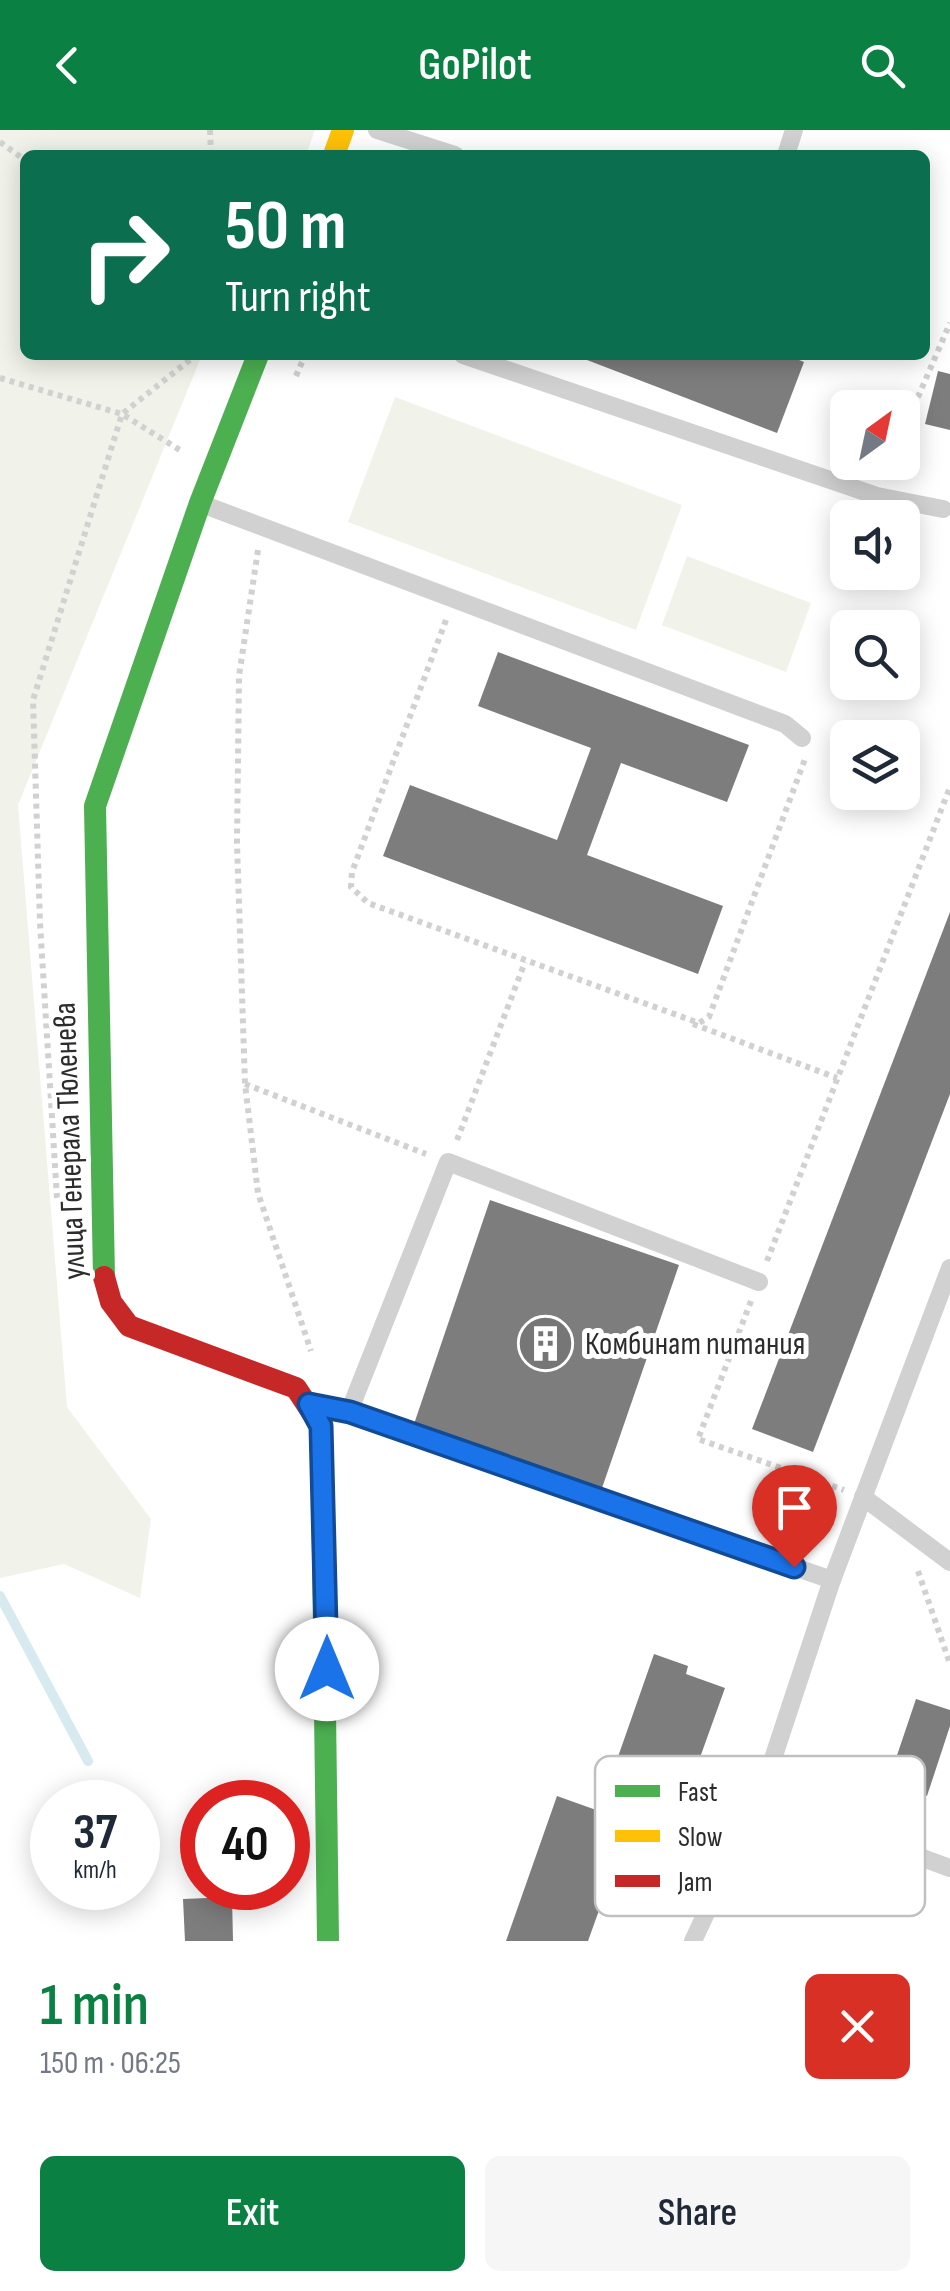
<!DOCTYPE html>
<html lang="en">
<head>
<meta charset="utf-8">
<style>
  :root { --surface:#fff; --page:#f6f6f7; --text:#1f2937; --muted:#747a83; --accent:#0b8043 }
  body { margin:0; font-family:"Sofia Sans Condensed",sans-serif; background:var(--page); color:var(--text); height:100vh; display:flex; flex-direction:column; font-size:38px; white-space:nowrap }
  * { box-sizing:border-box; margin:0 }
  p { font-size:32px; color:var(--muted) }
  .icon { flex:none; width:55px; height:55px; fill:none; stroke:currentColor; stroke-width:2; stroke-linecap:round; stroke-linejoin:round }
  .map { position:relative; height:1811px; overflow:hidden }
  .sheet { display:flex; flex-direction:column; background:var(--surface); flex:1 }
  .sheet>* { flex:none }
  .banner { position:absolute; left:20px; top:20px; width:910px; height:210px; border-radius:15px; box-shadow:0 5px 25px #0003; background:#0b6e4f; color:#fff; overflow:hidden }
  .needle { width:65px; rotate:33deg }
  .buttons { position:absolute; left:830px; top:260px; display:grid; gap:20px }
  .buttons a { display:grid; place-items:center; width:90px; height:90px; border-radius:15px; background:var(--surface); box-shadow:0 5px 25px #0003; font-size:50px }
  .speed { position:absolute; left:30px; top:1650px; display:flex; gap:20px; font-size:50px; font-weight:700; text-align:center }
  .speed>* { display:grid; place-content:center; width:130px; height:130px; border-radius:50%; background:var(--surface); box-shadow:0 5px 25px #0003; line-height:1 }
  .speed small { font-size:25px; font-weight:400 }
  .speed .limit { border:15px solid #d22; background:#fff; color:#111 }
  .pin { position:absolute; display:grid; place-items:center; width:85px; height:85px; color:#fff; margin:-102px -42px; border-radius:50% 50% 50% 0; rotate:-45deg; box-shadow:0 0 10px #0007 }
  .pin .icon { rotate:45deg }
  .me { position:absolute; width:110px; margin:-55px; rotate:0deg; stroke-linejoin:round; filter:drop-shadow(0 0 8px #0008) }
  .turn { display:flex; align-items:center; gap:35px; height:210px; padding:0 40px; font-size:45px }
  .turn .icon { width:130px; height:130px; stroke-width:2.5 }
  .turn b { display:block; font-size:70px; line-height:85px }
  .round { display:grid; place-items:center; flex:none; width:105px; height:105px; border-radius:15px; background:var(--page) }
  .head { display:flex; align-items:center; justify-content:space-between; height:170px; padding:0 40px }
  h1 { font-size:60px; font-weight:600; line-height:75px; color:var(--accent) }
  .button { display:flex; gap:20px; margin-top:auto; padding:20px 40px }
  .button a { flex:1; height:115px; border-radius:15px; background:var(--accent); color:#fff; font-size:40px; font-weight:600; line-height:115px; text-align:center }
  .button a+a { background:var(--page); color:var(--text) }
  header { display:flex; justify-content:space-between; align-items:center; height:130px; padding:0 40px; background:var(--accent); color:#fff; font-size:45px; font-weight:600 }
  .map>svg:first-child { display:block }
</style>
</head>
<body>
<header><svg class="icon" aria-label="back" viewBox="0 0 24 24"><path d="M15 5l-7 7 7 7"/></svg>GoPilot<svg class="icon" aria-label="search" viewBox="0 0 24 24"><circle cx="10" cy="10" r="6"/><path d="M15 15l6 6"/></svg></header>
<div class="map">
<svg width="950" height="1811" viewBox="0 0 950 1811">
  <rect width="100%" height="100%" fill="#fff"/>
  <g fill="#f1f3ea">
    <polygon points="0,0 315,0 306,25 25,25 25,225 202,225 18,675 67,1277 151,1389 140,1468 64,1434 0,1448"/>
    <polygon points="395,267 682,375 636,500 348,392"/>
    <polygon points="687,426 811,473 786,542 662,495"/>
  </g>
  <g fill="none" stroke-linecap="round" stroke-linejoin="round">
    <polyline stroke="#d7eaef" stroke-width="10" points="0,1466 88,1631"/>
  </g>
  <g fill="#7d7d7d">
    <polygon points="574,225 787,225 804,232 777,303"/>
    <polygon points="938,241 950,244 950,300 925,294"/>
    <polygon points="498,522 749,615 727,672 621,633 587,725 723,776 698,844 383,726 410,655 557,710 591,618 478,576"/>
    <polygon points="950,782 950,964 813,1322 752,1299"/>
    <polygon points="490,1070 679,1135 602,1358 414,1294"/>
    <polygon points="654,1524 688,1536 686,1544 725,1558 670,1711 629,1697 588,1811 506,1811 557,1666 599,1681"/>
    <polygon points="916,1569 950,1580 950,1596 927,1666 888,1652"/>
    <polygon points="232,1767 233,1811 185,1811 183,1769"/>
  </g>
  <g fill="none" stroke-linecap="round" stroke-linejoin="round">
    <g stroke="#d1d1d1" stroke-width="6" stroke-dasharray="5 5" stroke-linecap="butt">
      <polyline points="210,0 211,25"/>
      <polyline points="0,12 25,30"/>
      <polyline points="296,246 305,225"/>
      <polyline points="0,248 122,284 183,322"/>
      <polyline points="902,304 950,193"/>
      <polyline points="885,346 891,332"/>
      <polyline points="258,420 239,546 237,713 245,954 258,1063 311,1221"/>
      <polyline points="446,490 352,742 351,757 368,773 699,893 709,887 805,629"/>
      <polyline points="693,894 837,948"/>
      <polyline points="245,954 426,1024"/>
      <polyline points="457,1010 525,832"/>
      <polyline points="57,1068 40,793 33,570 122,284 196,225"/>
      <polyline points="767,1131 950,657"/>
      <polyline points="751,1171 698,1309 844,1360"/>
      <polyline points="918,1441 950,1534"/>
    </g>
    <g stroke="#d1d1d1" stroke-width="18">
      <polyline points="377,0 455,25"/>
      <polyline points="786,25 794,0"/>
      <polyline points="463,225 877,366 943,379"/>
      <polyline points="202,374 785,594 802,608"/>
      <polyline points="339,1280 832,1450"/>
      <polyline points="349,1282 448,1032 759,1152"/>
      <polyline points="863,1367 950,1432"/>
      <polyline points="760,1668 950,1738"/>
      <polyline points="693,1811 760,1668 832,1450 950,1138"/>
    </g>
    <g stroke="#4caf50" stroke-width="22">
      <polyline points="104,1147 95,676 200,373 258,225"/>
      <polyline points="322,1349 328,1811"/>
    </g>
    <polyline stroke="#ffc107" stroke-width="22" points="334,25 343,0"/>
    <polyline stroke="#c62828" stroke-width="22" points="104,1147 111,1172 129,1196 296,1258 321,1296 322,1349"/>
  </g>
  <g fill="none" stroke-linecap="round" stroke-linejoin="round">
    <defs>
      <polyline id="route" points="327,1539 321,1296 309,1274 350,1282 794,1437"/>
    </defs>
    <use href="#route" stroke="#114b97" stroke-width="25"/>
    <use href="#route" stroke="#1a73e8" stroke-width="18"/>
  </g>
  <defs>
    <symbol id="building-disc" viewBox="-11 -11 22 22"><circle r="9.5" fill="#767676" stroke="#fff"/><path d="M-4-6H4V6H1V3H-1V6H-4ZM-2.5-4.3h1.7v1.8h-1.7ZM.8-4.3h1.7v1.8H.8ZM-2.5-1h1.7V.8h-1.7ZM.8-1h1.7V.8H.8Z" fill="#fff"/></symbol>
  </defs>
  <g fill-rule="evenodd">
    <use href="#building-disc" x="514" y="1182" width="63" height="63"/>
  </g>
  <g text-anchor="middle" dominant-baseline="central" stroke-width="10" stroke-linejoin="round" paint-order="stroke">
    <g font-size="32" fill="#2c2c2c" stroke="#fff">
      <text transform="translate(70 1011) rotate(-92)">улица Генерала Тюленева</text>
    </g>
    <g font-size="32" fill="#2c2c2c" stroke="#fff" text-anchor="start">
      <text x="585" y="1214">Комбинат питания</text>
    </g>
  </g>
  <rect x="595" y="1626" width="330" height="160" rx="15" fill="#fff" stroke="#c0c0c0" stroke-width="2.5"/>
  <rect x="615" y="1655" width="45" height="12" fill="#4caf50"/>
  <rect x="615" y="1700" width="45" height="12" fill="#ffc107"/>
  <rect x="615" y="1745" width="45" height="12" fill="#c62828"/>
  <g font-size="28" fill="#2c2c2c">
    <text x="678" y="1671">Fast</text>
    <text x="678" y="1716">Slow</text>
    <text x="678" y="1761">Jam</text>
  </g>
</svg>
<div class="buttons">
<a><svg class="needle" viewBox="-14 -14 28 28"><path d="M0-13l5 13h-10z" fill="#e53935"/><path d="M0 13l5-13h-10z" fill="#747a83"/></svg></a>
<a><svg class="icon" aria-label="sound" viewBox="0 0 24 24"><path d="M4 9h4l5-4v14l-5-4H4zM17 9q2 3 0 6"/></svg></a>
<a><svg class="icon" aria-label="search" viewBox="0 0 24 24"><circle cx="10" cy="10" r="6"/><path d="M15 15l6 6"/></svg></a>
<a><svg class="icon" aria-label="layers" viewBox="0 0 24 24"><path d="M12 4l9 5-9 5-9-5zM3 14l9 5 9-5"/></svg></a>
</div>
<div class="speed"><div>37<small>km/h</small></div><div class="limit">40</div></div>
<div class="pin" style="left:794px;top:1437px;background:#d93025"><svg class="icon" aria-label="arrive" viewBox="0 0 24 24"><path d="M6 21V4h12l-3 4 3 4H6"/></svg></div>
<svg class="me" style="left:327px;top:1539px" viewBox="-20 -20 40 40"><circle r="19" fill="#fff"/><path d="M0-13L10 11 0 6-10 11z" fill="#1a73e8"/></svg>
<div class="banner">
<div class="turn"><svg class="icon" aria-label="right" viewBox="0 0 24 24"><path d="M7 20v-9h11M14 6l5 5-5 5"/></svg><div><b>50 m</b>Turn right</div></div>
</div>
</div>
<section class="sheet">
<div class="head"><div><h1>1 min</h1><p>150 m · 06:25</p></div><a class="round" style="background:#d93025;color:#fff"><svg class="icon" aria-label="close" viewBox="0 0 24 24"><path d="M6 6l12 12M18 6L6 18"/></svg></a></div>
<div class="button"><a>Exit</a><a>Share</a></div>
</section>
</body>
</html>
